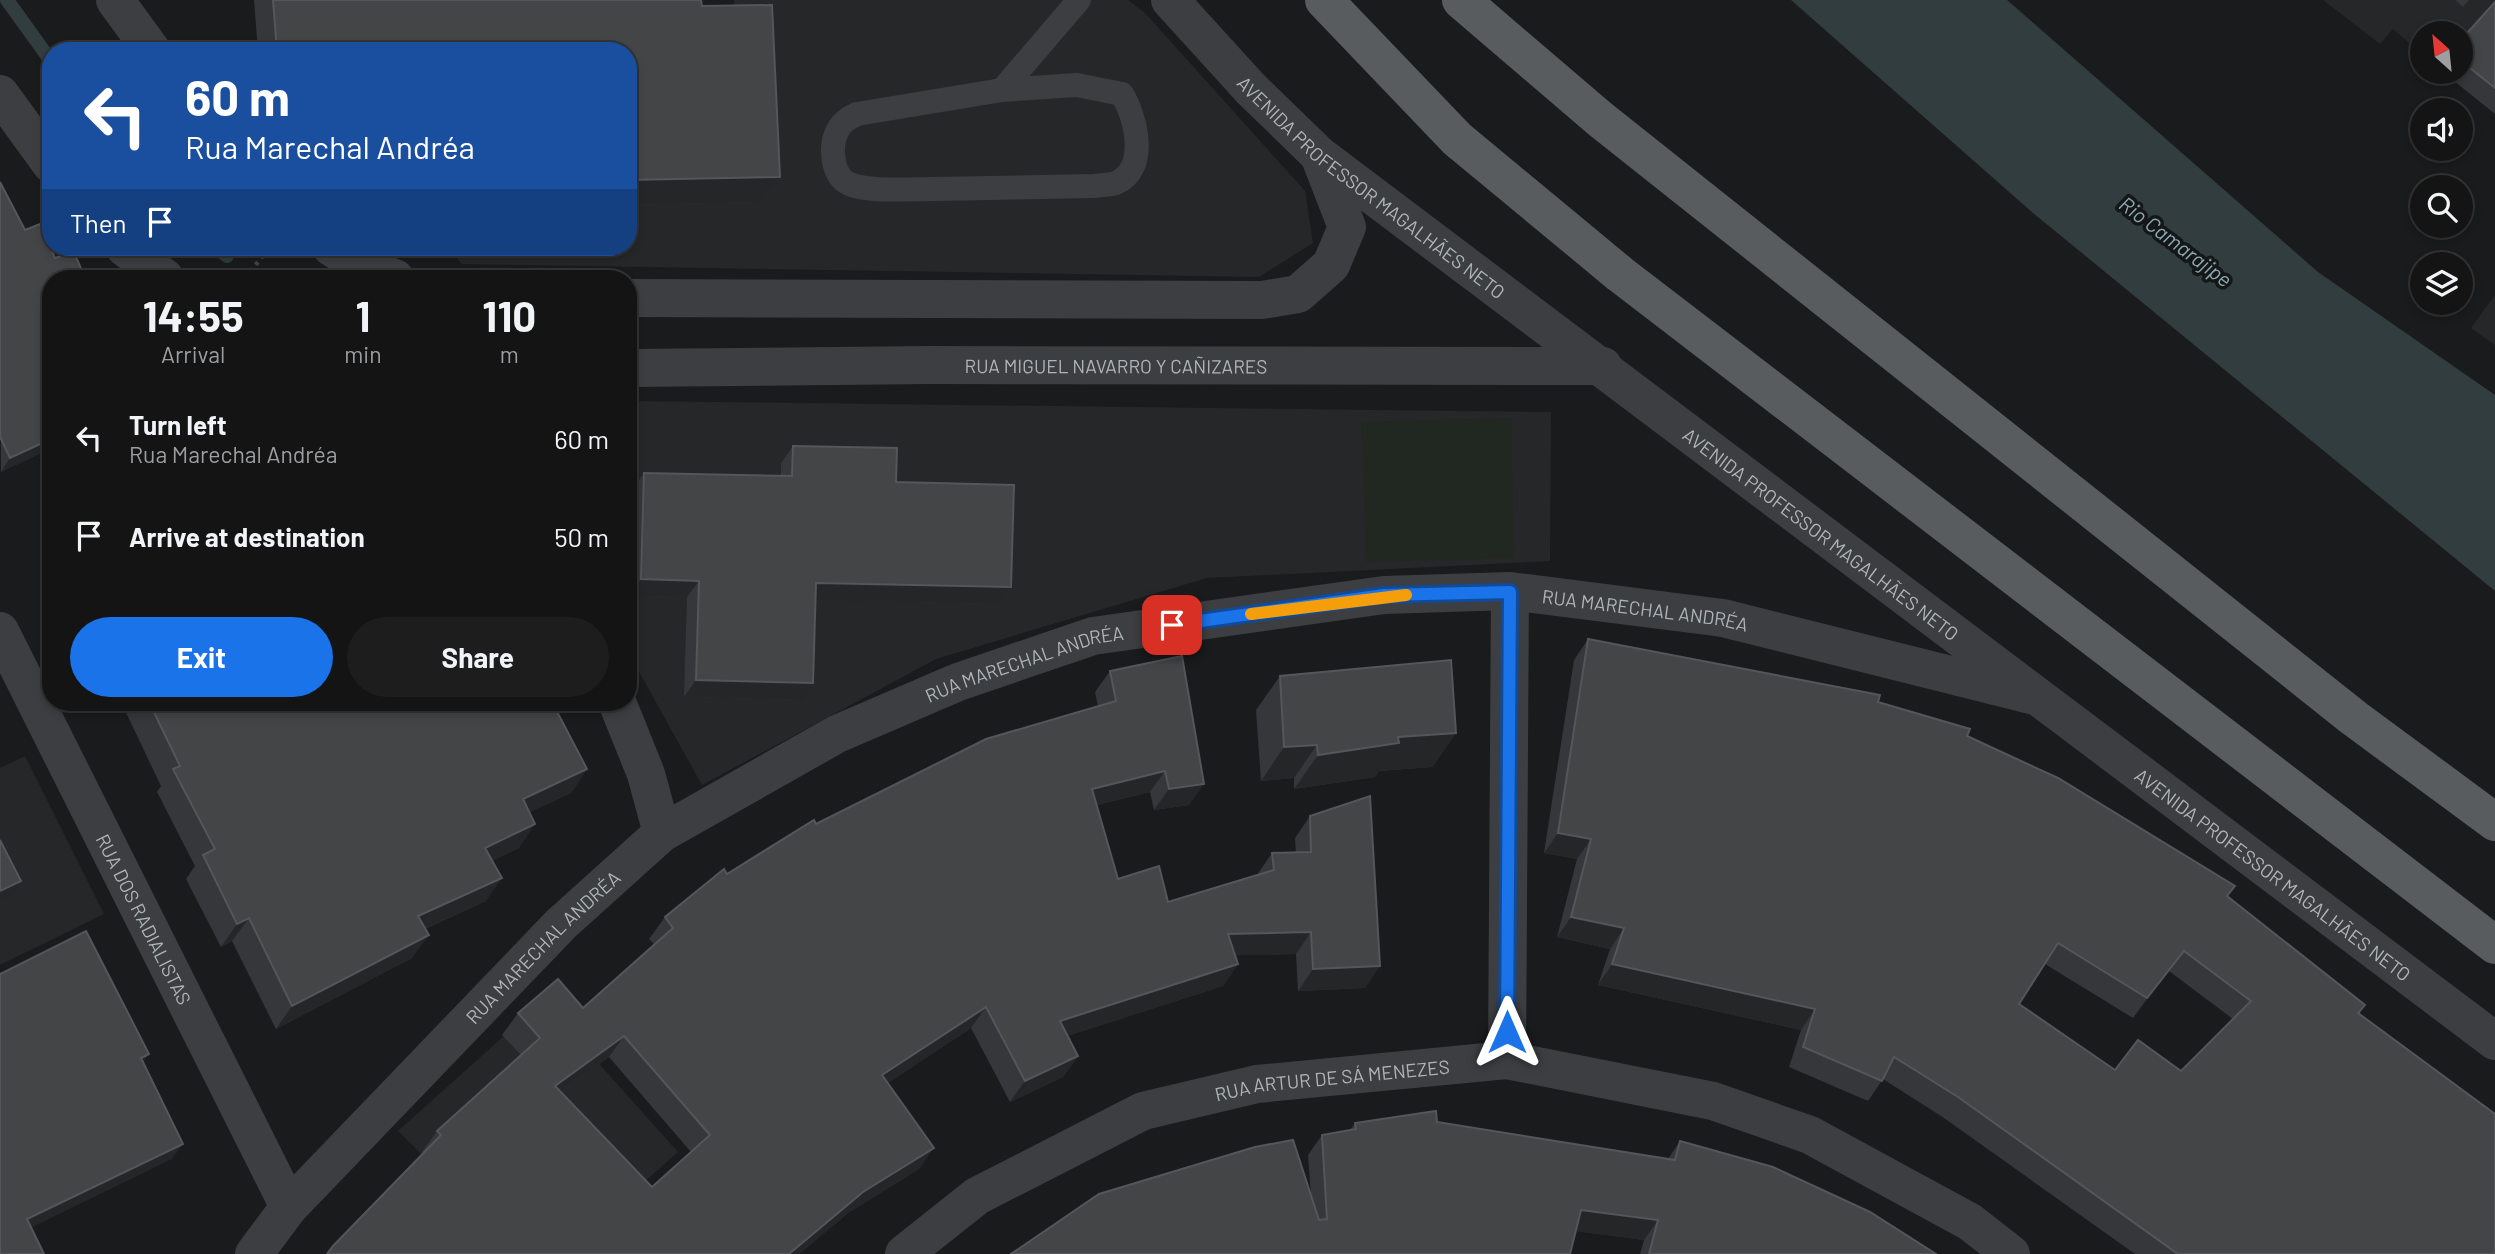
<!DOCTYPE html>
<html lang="en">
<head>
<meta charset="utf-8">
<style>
  :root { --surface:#141415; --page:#1d1d1e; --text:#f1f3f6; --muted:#9d9ea0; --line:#333334; --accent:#1a73e8 }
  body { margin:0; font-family:Barlow,sans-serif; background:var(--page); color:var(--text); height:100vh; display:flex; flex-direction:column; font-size:26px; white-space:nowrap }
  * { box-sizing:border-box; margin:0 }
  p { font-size:23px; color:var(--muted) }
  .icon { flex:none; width:38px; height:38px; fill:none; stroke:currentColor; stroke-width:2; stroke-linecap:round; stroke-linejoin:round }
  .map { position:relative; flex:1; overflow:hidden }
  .sheet { position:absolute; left:42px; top:270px; width:595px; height:441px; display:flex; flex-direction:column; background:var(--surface); border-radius:28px; box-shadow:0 4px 10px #0003,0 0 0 2px var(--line) }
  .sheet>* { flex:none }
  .guide { position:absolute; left:42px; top:42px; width:595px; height:214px; border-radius:28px; box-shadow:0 4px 10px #0003,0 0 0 2px var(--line); background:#1a4fa0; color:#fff; overflow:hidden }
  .needle { width:46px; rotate:333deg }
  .controls { position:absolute; left:2410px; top:21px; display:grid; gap:14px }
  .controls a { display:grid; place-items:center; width:63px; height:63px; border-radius:50%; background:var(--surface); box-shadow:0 4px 10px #0003,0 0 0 2px var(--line); font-size:35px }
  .pin { position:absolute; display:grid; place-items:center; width:60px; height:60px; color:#fff; margin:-30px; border-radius:14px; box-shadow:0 4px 10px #0006 }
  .me { position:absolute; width:77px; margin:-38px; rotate:0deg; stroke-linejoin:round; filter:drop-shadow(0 0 5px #0008) }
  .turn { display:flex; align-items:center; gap:24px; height:147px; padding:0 28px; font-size:32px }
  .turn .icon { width:91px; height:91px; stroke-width:2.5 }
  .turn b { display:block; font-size:49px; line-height:60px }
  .then { display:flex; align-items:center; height:66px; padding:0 28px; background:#0003; gap:14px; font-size:26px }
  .eta { display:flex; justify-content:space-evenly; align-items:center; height:119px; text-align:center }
  .eta b { font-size:42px; font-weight:700; line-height:49px }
  .action { display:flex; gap:14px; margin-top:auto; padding:14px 28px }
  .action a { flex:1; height:80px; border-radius:42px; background:var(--accent); color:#fff; font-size:28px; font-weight:700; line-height:80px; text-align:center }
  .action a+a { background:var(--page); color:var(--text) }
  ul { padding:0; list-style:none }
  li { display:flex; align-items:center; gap:21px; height:98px; padding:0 28px }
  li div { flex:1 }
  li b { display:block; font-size:26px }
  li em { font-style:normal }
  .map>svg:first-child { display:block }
</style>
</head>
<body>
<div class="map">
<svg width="2495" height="1254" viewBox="0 0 2495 1254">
  <rect width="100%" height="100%" fill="#1a1b1c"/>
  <g fill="#262729">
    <polygon points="734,0 1128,0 1146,14 1305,191 1313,243 1259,277 462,264 446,247 628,247 628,51 420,21 734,5"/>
    <polygon points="2323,0 2495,0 2495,6 2461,44 2460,33 2422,33 2422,54 2393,29 2380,44"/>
    <polygon points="2495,295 2495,345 2471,328"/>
    <polygon points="628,401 1551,412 1550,561 1207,578 936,659 702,785 628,652"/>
    <polygon points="25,756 104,914 0,965 0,768"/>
    <polygon points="543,1001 678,1152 563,1254 522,1254 398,1131"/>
  </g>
  <polygon fill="#212721" points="1511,418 1514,558 1366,562 1362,422"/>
  <polygon fill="#313d3f" points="1791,0 2007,0 2318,272 2495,395 2495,591 2033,213"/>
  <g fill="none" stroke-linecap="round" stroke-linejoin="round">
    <g stroke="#313d3f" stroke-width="14">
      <polyline points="7,0 51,61"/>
      <polyline points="215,247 227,256"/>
    </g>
    <polyline stroke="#424548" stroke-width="4.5" stroke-dasharray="3.5 5" stroke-linecap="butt" points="245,278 270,247"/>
    <path stroke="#3c3e41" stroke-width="24" d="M1002,90l75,-5 45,9c14,23 27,75 -6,89 -7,2 -16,2 -22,3 -54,1 -108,2 -161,3 -22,0 -60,3 -81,-4 -18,-6 -21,-29 -18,-45 4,-14 10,-20 23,-26l145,-24 77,-90"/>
    <g stroke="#3c3e41" stroke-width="38">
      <path id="s1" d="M0,631l289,576"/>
      <polyline points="617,702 646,774 662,833"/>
      <polyline points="1507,1060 1510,591"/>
      <path id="s2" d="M254,1254l35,-47 272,-283 101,-91 175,-99 121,-52 135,-46 291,-41 126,-4 213,27 312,78"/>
      <path id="s3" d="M904,1254l73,-58 166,-85 114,-27 250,-24 206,41 97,34 160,87 41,32"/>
    </g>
    <g stroke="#3c3e41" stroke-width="38">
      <polyline points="115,0 152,51"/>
      <path id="s4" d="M1170,0l80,88 69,67 1176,886"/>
      <polyline points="0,94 51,164"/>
      <polyline points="124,247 165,278"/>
      <polyline points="331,247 359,265 395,278"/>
      <polyline points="628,298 1262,300 1298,294 1331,265 1347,227 1319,155"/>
      <path id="s5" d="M628,368l302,-3 673,1"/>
    </g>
    <g stroke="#585c5f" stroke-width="38">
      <polyline points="1324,0 1457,139 1620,274 2495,945"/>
      <polyline points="1461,0 1600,119 2354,718 2495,822"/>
    </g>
  </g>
  <g fill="#36373a" fill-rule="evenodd">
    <polygon points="254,0 701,0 702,6 780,177 762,202 628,205 628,51 258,51"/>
    <polygon points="2455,0 2469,0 2463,7"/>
    <polygon points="2495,2 2495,114 2443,72 2460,72 2460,41"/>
    <polygon points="0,182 51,278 51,448 1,472"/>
    <polygon points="793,446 896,482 1011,587 999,604 815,600 802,700 684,697 687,597 629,596 632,490 644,473 781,475 781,463"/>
    <path d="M1588,639l290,63 89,34 260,161 138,108 -6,9 136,240h-360l-191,-136 -61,-39 -15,22 -79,-34 12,-37 -203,-45 12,-36 -53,-12 20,-78 -33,-6 30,-193zM2045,964l88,54 36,-47 64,48 -52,52 -66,-1 -96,-66z"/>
    <path d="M1110,671l79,134 -35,5 -4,-18 -53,13 21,74 50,23 89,-27 15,-22h24l-1,-15 15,-22 55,172 -67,3 -2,-37 -61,1 3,9 -15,22 -156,50 11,20 -15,21 -53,25 -39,-74 -83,55 31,86 -71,44 -49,41 -377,-102 15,-21 84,-76 -19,-20 16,-22 65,-5 71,-64 -5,-5 16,-22 62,-43 89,-50 282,-118 -3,-14zM609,1057l82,95 -39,35 -91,-95z"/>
    <polygon points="1280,676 1456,733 1432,767 1379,771 1375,777 1294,789 1294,778 1261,781 1256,710"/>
    <polygon points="121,702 559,702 554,705 587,769 571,793 530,812 519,848 493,860 486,901 425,929 412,958 276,1029 232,941 221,947 186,879 195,866 157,792 161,786"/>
    <polygon points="1437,1122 1668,1159 1680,1141 1936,1254 1640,1254 1644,1240 1576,1231 1011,1254 1311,1196 1308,1155 1322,1135 1350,1130 1355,1123"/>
  </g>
  <g fill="#252628">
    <polygon points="780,177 762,202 628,205 628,180"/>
    <polygon points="51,439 51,448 1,472 10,458"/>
    <polygon points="641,579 699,581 687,597 629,596"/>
    <polygon points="816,583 1011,587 999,604 804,600"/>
    <polygon points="696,680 813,683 802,700 684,697"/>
    <polygon points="1456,733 1432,767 1379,771 1375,777 1294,789 1318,755 1398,737"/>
    <polygon points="1317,745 1294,778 1261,781 1284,747"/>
    <polygon points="587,769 571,793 507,823 523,799"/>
    <polygon points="1165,771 1150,792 1077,810 1092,789"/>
    <polygon points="1204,784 1189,805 1154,810 1169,789"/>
    <polygon points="535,824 519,848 469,871 485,848"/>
    <polygon points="1558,833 1591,839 1577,859 1544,853"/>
    <polygon points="502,878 486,901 402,939 418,916"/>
    <polygon points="21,881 10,896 0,901 0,891"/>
    <polygon points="1571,917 1624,928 1610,949 1557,937"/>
    <polygon points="249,918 232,941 221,947 237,924"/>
    <polygon points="1311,932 1296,954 1213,956 1228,934"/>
    <polygon points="429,935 412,958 276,1029 292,1006"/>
    <polygon points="2184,951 2169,971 2133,1018 2147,998"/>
    <polygon points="1238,964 1223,986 1045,1043 1060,1021"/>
    <polygon points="1612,964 1815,1009 1801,1030 1598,985"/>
    <polygon points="1380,966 1365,988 1298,991 1313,969"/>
    <polygon points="986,1007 971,1028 867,1097 882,1075"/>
    <polygon points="624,1036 609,1057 540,1107 555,1086"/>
    <polygon points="149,1054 138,1070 141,1058"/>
    <polygon points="1078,1056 1063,1077 1010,1102 1025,1081"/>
    <polygon points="183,1144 172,1159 16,1235 27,1219"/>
    <polygon points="934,1148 919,1169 848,1213 799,1254 789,1254 863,1192"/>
    <polygon points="1581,1210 1658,1220 1644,1240 1567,1230"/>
  </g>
  <g fill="#434547" stroke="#545659" stroke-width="2" fill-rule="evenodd">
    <polygon points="273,0 701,0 702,6 772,5 780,177 628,180 628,51 277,51"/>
    <polygon points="2495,2 2495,88 2460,60 2460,41"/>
    <polygon points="0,182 25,230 40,224 55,258 74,252 85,278 51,278 51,439 10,458 0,437"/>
    <polygon points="793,446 897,448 896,482 1014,485 1011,587 816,583 813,683 696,680 699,581 641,579 644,473 792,476"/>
    <path d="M1588,639l292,56 -2,7 92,27 -3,7 91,42 177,108 -8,10 138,109 -7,8 137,101v140h-317l-220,-157 -64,-40 -12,24 -79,-34 12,-38 -203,-45 12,-36 -53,-11 20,-78 -33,-6zM2058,943l89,55 37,-47 67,50 -70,70 -43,-31 -23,30 -96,-66z"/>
    <path d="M1182,656l22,128 -35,5 -4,-18 -73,18 26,90 41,-13 9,36 106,-32 -2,-17 39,-1 -1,-36 60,-20 10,170 -67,3 -2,-37 -83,2 10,30 -178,57 18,35 -53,25 -39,-74 -104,68 52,73 -71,44 -74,62h-462l6,-8 108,-111 -4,-4 103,-93 -22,-25 40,-34 25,29 90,-80 -8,-11 59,-48 3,5 87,-54 2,4 170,-85 130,-38 -6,-30zM624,1036l86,99 -58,52 -97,-101z"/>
    <polygon points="1451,660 1456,733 1398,737 1399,743 1318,755 1317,745 1284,747 1280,676"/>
    <polygon points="149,702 552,702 587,769 523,799 535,824 485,848 502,878 418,916 429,935 292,1006 249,918 237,924 203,855 215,849 173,769 180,766"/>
    <polygon points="0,840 21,881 0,891"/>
    <polygon points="86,931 149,1054 141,1058 183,1144 27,1219 44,1254 0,1254 0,974"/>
    <polygon points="1436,1111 1437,1122 1675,1160 1680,1141 1773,1167 1870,1212 1936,1254 1649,1254 1658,1220 1581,1210 1570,1254 1011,1254 1099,1194 1255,1147 1293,1140 1319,1220 1327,1219 1322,1135 1356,1129 1355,1123"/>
  </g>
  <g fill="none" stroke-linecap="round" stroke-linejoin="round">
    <defs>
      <polyline id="route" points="1172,625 1384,595 1510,592 1507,1032"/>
    </defs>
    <use href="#route" stroke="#114b97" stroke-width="18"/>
    <use href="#route" stroke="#1a73e8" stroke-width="12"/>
    <polyline stroke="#f59e0b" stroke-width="12" points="1251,614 1406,595"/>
  </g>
  <g text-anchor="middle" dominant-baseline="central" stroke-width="7" stroke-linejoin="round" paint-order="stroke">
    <g font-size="19" fill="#aeb5ba" stroke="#151617">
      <text stroke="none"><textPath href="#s4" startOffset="276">AVENIDA PROFESSOR MAGALHÃES NETO</textPath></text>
      <text stroke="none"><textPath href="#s5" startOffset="488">RUA MIGUEL NAVARRO Y CAÑIZARES</textPath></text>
      <text stroke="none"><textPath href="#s4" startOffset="844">AVENIDA PROFESSOR MAGALHÃES NETO</textPath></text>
      <text stroke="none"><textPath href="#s2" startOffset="1619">RUA MARECHAL ANDRÉA</textPath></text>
      <text stroke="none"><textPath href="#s2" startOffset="989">RUA MARECHAL ANDRÉA</textPath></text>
      <text stroke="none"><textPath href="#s4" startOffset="1410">AVENIDA PROFESSOR MAGALHÃES NETO</textPath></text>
      <text stroke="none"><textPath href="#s1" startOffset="322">RUA DOS RADIALISTAS</textPath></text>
      <text stroke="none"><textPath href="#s2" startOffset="422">RUA MARECHAL ANDRÉA</textPath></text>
      <text stroke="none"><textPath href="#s3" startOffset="472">RUA ARTUR DE SÁ MENEZES</textPath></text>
    </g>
    <g font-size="21" font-style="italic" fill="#8aaab1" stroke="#151617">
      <text transform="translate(2176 241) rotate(37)">Rio Camarajipe</text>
    </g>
  </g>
</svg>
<div class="controls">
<a><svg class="needle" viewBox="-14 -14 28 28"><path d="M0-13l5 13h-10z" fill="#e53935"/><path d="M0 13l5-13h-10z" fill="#9d9ea0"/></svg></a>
<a><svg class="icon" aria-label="sound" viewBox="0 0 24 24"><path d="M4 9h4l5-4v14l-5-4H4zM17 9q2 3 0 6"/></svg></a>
<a><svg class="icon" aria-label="search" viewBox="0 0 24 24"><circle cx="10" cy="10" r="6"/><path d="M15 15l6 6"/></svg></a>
<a><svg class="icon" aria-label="layers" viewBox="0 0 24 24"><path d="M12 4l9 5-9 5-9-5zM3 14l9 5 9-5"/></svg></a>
</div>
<div class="pin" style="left:1172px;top:625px;background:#d93025"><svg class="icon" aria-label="arrive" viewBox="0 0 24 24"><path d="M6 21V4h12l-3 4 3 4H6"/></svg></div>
<svg class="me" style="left:1507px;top:1032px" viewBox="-20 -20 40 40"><path d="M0-17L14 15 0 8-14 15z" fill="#1a73e8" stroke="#fff" stroke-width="4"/></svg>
<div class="guide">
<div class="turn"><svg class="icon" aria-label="left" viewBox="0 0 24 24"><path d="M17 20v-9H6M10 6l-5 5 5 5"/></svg><div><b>60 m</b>Rua Marechal Andréa</div></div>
<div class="then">Then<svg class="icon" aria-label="arrive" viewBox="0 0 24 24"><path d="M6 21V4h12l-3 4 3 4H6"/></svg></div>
</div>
<section class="sheet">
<div class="eta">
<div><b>14:55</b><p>Arrival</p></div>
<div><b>1</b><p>min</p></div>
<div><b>110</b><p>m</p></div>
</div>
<ul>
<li><svg class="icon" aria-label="left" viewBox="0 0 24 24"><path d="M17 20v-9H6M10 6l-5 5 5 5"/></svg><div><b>Turn left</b><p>Rua Marechal Andréa</p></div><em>60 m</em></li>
<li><svg class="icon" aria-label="arrive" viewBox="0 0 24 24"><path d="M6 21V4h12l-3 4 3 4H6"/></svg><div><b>Arrive at destination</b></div><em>50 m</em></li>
</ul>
<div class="action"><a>Exit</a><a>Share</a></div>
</section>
</div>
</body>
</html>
